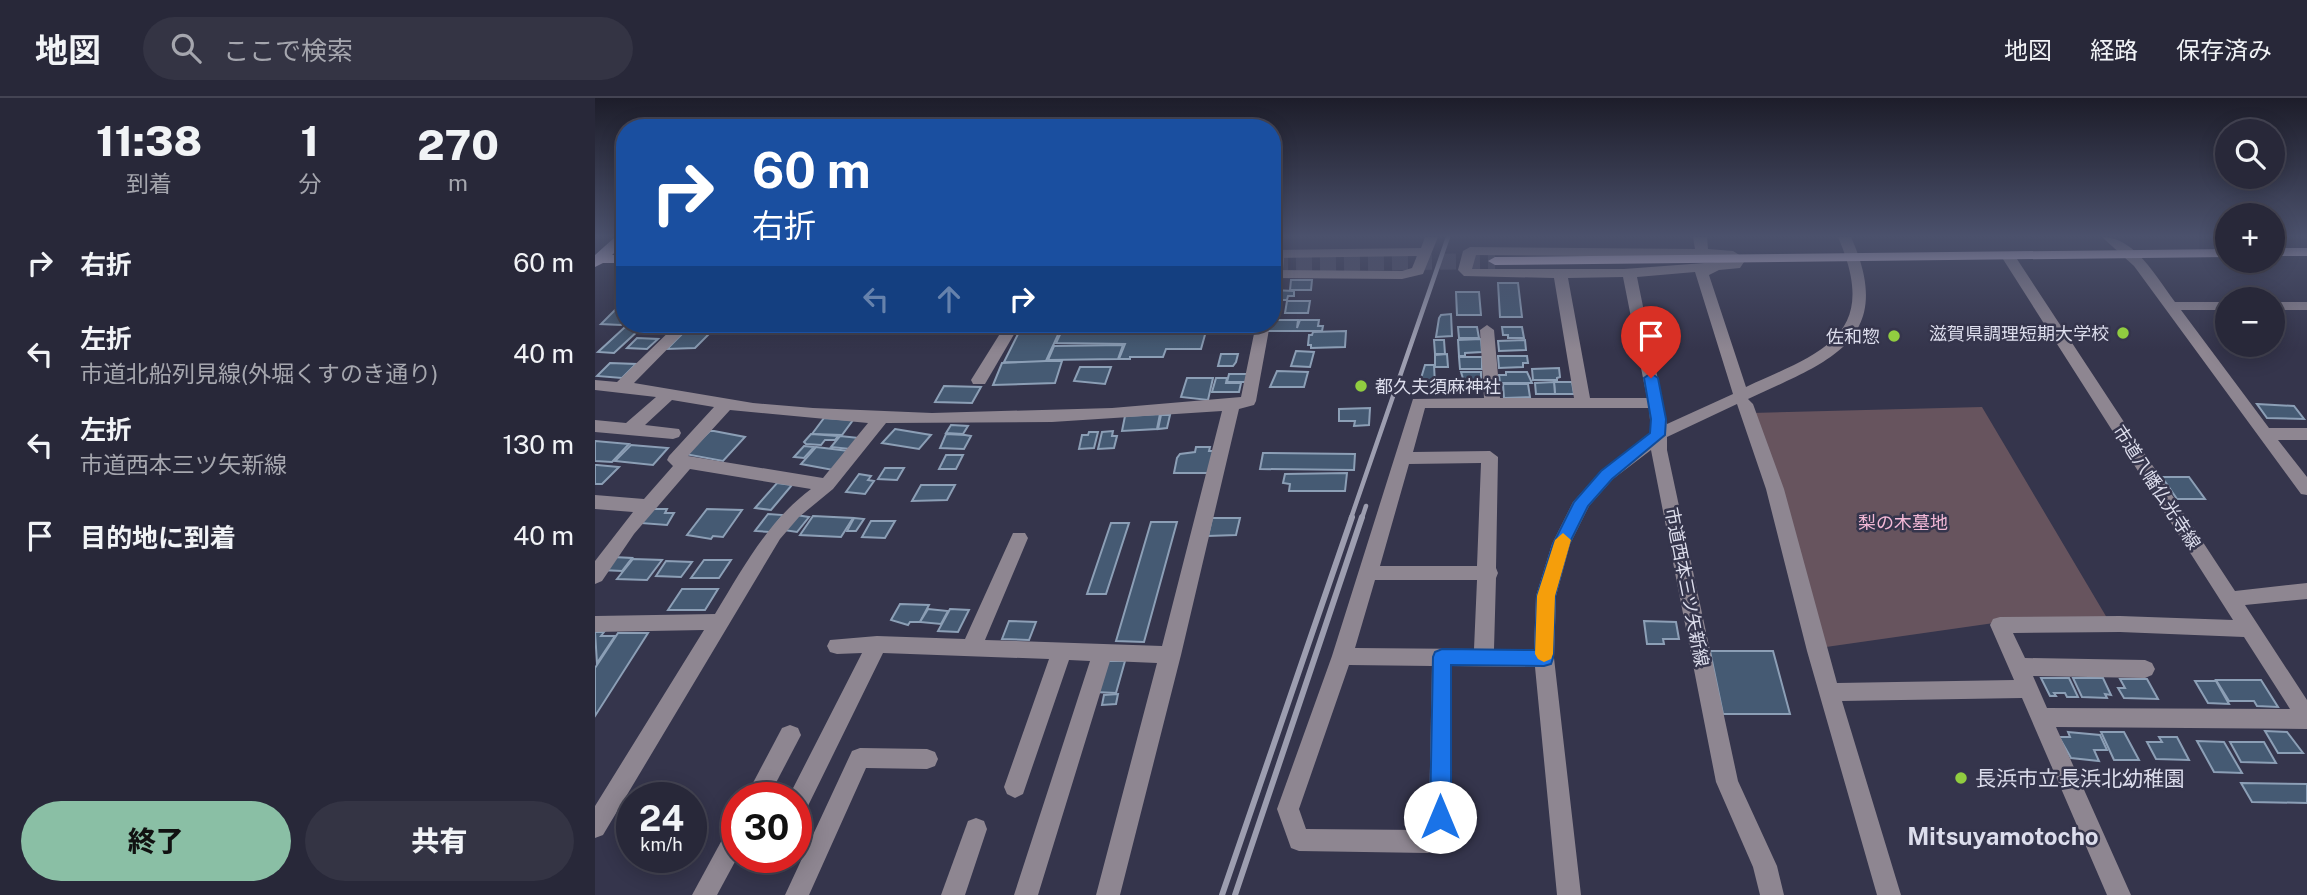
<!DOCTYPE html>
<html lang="ja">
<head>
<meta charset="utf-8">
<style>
  :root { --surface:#282839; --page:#343444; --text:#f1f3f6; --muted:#a5a6ae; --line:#444453; --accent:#8abfa5 }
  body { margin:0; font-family:"Public Sans","Noto Sans JP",sans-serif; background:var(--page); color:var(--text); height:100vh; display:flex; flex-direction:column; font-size:26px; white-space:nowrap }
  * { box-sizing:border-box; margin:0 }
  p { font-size:23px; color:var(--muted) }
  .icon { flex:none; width:38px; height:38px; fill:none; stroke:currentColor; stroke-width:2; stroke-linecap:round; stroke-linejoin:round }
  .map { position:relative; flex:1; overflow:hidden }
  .sheet { display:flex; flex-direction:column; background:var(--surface); width:595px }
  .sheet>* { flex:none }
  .banner { position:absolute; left:21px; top:21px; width:665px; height:214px; border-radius:28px; box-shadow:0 4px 18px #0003,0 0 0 2px var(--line); background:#1a4fa0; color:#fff; overflow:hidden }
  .fabs { position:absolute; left:1620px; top:21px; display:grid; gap:14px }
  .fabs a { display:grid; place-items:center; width:70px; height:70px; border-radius:50%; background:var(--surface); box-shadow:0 4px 18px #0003,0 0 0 2px var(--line); font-size:35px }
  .speed { position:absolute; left:21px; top:684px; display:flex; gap:14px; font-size:35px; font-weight:700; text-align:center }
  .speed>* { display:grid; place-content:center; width:91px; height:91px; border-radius:50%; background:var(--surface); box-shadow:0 4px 18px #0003,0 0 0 2px var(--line); line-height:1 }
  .speed small { font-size:18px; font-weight:400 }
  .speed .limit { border:10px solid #d22; background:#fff; color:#111 }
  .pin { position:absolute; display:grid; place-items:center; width:60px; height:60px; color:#fff; margin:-72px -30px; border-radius:50% 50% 50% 0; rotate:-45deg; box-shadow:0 0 7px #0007 }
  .pin .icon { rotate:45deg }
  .me { position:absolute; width:77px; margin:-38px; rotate:0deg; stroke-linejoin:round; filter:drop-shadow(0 0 5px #0008) }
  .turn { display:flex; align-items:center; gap:24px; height:147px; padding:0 21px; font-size:32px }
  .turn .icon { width:91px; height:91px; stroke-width:2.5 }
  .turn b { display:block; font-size:49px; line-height:60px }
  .lanes { display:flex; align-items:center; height:66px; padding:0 21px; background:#0003; justify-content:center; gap:35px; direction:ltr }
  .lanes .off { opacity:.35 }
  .eta { display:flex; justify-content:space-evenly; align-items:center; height:119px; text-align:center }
  .eta b { font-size:42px; font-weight:800; line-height:49px }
  .primary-button { display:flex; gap:14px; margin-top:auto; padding:14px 21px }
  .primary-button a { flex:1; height:80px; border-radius:42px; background:var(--accent); color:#111; font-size:28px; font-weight:800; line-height:80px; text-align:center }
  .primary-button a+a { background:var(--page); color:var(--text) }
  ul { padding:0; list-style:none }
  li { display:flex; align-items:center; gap:21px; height:91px; padding:0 21px }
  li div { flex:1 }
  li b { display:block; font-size:26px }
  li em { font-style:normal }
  header { display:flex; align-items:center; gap:42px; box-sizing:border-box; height:98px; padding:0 35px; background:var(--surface); border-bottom:2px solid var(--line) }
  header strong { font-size:33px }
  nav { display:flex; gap:38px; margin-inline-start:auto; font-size:24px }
  .search { width:490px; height:63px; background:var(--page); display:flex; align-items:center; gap:18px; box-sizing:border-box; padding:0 24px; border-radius:38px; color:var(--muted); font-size:26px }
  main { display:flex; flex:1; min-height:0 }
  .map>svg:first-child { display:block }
</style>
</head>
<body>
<header>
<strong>地図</strong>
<div class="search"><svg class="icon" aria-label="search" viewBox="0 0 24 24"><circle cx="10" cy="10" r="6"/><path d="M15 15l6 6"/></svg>ここで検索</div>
<nav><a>地図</a><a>経路</a><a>保存済み</a></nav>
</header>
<main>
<section class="sheet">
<div class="eta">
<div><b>11:38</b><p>到着</p></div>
<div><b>1</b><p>分</p></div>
<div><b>270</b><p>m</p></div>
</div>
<ul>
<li><svg class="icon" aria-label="right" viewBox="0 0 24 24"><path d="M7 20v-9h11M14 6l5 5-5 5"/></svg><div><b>右折</b></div><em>60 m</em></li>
<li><svg class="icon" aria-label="left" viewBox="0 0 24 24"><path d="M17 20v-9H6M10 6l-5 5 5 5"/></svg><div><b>左折</b><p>市道北船列見線(外堀くすのき通り)</p></div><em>40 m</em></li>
<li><svg class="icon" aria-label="left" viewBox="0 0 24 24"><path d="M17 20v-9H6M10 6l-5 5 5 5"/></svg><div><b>左折</b><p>市道西本三ツ矢新線</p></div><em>130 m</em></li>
<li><svg class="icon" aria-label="arrive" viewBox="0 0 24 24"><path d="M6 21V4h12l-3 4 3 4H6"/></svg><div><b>目的地に到着</b></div><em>40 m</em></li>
</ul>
<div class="primary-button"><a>終了</a><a>共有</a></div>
</section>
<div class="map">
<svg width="1712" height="797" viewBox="0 0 1712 797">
  <rect width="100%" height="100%" fill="#35354c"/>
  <polygon fill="#67545e" points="1387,309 1515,525 1413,523 1224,550 1156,315"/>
  <g fill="#455a73" stroke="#8c9fb6" stroke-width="2">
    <polygon points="696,182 717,182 716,192 695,192"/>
    <polygon points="903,185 923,185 927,219 905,219"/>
    <polygon points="678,192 699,193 699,198 693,198 692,202 678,202"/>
    <polygon points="861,194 884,194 886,217 862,217"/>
    <polygon points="30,202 30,222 26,227 6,226"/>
    <polygon points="692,203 715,203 713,215 690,215"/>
    <polygon points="856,216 857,238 841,239 844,220 846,217"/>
    <polygon points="677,222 703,222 702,230 705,222 724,222 723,228 728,228 727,233 669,233 670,226 677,226"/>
    <polygon points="191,226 259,226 253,234 242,235 186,232"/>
    <polygon points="428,226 468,226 450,265 409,264"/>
    <polygon points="470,226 613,226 606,251 571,251 568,259 535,259 535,261 524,261 530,246 461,245"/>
    <polygon points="617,226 632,226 630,234 615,235"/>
    <polygon points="634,226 664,226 662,234 632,234"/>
    <polygon points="30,229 46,230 19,255 3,254"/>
    <polygon points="863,229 882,229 884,240 864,240"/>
    <polygon points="907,229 927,229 929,240 913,240 913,237 908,237"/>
    <polygon points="751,233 750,249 716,250 716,247 713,247 714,237 717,237 718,234"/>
    <polygon points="89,234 115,235 100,250 72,251"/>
    <polygon points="42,240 63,241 52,251 32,250"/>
    <polygon points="886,241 887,254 870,255 870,258 864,258 863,242"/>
    <polygon points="839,242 849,242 850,256 840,256"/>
    <polygon points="930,242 931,252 904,253 903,243"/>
    <polygon points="528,247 523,261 453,262 459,248"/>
    <polygon points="701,253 719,254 715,269 696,268"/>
    <polygon points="626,256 643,256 641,264 638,268 623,268"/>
    <polygon points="852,256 853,269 840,269 840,257"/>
    <polygon points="903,258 932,258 933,265 928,265 928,269 904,270"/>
    <polygon points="864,259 887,259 887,271 865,271"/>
    <polygon points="451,263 467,263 460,285 398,287 407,265"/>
    <polygon points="15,265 41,266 27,280 2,278"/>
    <polygon points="830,267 839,267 840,286 824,287"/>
    <polygon points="485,269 516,269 510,286 479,283"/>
    <polygon points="964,270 965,279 962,280 962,282 938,282 937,271"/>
    <polygon points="682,273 713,274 709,289 675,289"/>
    <polygon points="866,274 886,274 886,287 870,287"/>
    <polygon points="911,274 932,274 937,285 905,285 904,277 911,277"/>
    <polygon points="634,276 655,276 653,284 632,284"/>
    <polygon points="592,280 618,280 613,302 586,299"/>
    <polygon points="621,280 632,280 631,285 646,285 644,294 617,294"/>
    <polygon points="841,281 851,281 852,294 841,295"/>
    <polygon points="959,284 977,284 979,296 960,296"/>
    <polygon points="959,284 960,296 941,296 940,285"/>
    <polygon points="908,286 933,286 935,299 909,300"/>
    <polygon points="349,288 386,289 377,305 340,304"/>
    <polygon points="1662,306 1699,308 1709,321 1672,320"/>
    <polygon points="775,310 774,327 759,328 760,323 744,323 744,311"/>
    <polygon points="565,316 562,331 527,333 530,318"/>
    <polygon points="566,317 575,317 572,330 563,331"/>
    <polygon points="229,320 258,322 247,337 217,336"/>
    <polygon points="356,327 373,328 368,336 351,335"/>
    <polygon points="300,331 336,337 324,351 287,345"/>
    <polygon points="115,333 119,333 150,339 128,363 90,356"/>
    <polygon points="518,333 517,338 522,338 519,350 503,351 507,334"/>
    <polygon points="494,334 503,334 499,350 484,351 487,337 493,337"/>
    <polygon points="216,336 243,338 240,342 230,342 226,347 211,346 209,344"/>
    <polygon points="351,336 370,337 376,338 369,351 345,350"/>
    <polygon points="245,338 264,340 255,351 236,349"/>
    <polygon points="0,343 34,346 17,364 0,363"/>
    <polygon points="36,347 73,350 58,367 20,363"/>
    <polygon points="209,348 219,349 209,360 199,359"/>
    <polygon points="221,349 254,353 238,372 206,366"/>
    <polygon points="601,349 615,349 614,353 621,353 616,375 579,375 582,360 585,356 600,354"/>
    <polygon points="668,355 760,356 759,372 665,371"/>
    <polygon points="351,357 368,357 361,371 344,371"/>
    <polygon points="0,367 2,367 24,369 7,386 0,386"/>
    <polygon points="290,370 309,370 302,382 283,381"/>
    <polygon points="752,375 750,393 694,393 695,386 688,385 690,376"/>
    <polygon points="264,376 276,378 273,382 279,383 270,396 251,394"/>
    <polygon points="1567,379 1594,379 1610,401 1582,401"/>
    <polygon points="182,385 197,387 176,412 160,410"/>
    <polygon points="326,387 360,387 352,402 317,403"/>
    <polygon points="56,411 72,411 70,415 79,415 72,427 45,425"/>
    <polygon points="112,411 147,412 128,439 118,438 116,441 92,437"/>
    <polygon points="173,416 188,417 175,434 160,433"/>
    <polygon points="201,417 214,419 202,434 189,432"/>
    <polygon points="218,418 258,420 246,439 205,437"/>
    <polygon points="259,420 269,421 261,433 252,433"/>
    <polygon points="617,420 645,420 641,437 613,438"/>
    <polygon points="276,423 300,423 290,440 267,439"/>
    <polygon points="556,424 582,424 549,544 521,543"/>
    <polygon points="516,425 534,425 511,496 492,496"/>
    <polygon points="18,459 37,460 27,473 7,472"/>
    <polygon points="38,461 67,462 52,482 22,481"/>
    <polygon points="109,462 136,462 124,480 96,480"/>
    <polygon points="71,463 97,464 86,479 61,478"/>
    <polygon points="87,491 123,491 110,512 73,512"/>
    <polygon points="305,506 334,507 325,524 315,524 313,527 296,522"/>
    <polygon points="333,511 353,513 346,526 325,524"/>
    <polygon points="355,511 374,512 363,534 343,533"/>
    <polygon points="414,523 441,524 434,542 407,541"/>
    <polygon points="1049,523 1081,524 1084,541 1068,541 1069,546 1052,546"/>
    <polygon points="0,534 9,534 6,538 20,538 2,565"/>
    <polygon points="23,535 53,535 0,618 0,570"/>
    <polygon points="1115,553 1178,553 1195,616 1128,616"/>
    <polygon points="513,563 530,563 521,595 500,594"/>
    <polygon points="1446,580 1474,580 1483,599 1472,599 1470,595 1459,595 1461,598 1455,598"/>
    <polygon points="1478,580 1508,580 1516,597 1510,596 1512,600 1487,599"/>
    <polygon points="1525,581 1552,581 1563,601 1529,600 1523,590 1530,590"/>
    <polygon points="1621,582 1666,582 1683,609 1662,608 1659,603 1634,603"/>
    <polygon points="1600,583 1621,583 1634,606 1613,605"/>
    <polygon points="523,596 521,606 507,607 509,597"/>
    <polygon points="1670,633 1692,634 1708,655 1683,655"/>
    <polygon points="1473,634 1505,637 1512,652 1499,652 1504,663 1476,660 1464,639 1475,639"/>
    <polygon points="1506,634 1529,634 1544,662 1519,662"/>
    <polygon points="1564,639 1582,639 1594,662 1561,661 1552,644 1567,644"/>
    <polygon points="1602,643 1629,644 1647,675 1619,674"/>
    <polygon points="1635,644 1669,644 1681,665 1646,664"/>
    <polygon points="1646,685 1712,686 1712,705 1657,704"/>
  </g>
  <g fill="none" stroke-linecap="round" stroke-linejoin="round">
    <polyline stroke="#4e4e64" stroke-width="16" stroke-dasharray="16 8" stroke-linecap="butt" points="677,166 900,163"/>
    <g fill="#8e8691" fill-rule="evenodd">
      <polygon points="830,139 843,139 828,176 807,181 677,180 677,172 807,173 817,170 822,158 677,160 677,152 826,150"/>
      <path d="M1098,139h14l1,12 25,2 13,8 -6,9 -21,2 -10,5 37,112c76,-35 135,-51 92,-150h13c47,105 -25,125 -103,162l5,5 31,85 53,194 177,-3 -24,-55 3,-6 7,-2 120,-1 113,4 -232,-364 7,-4 7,4 220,335 72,-8v16l-62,6 62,95v29l-251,-2 75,168h-24l-85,-197 -180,3 59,194h-24l-70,-244 -41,-162 -29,-85 -70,33v13l71,331 39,85 7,29h-24l-7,-28 -37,-85 -65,-332 -38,29 -24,27 -19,38 -14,52 -2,62 27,237h-24l-22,-228 -83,-1 -1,151 -15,33 -8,3 -129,-2 -8,-3 -14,-39 55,-153 81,-257 71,-1 -4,-68 7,-5 7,5 6,68h74l-20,-120 -90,-2 -6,-6 5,-19 7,-4 225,2zM881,157l226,2 29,4 -107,8h-152zM1100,174l38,122 -66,30 -30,-147zM1028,179l24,121h-57l-22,-120zM830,310h224l2,24 -50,39 -28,31 -21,42 -16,52 -2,53h-40l2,-71 2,-5 -2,-5 2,-111 -8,-6 -77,1zM886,365l-4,103h-97l29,-102zM780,482h102l-3,69 -119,-1zM1525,534l124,5 46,72 -243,-1 -14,-32 112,2 7,-3 3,-6 -3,-6 -7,-3 -120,-2 -12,-25zM754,567l83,1 -3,150 -8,14 -115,-1 -7,-20z"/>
      <path d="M1507,139c33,0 54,40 73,65h53v8h-47l88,118h38v12h-29l29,37v18l-6,-1 -167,-228z"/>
      <rect x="1678" y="204" width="34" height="8"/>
      <path d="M82,226h15l-58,59 119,20 60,5 119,5 180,-5 129,-11 15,-73h14l-14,77 -2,4 -15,4 -58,246 -61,240h-24l61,-232 -47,-2 -72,234h-24l76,-234 -21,-1 -46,134 -8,4 -8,-4 -3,-7 45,-128 -166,-6 -79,161 -8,3v-19h-8l74,-145 -25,1 -7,-2 -3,-6 3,-6 47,-4 88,3 48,-106h12l3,5 -43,102 177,6 60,-235 -170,11 -166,1 -53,66 -34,28 -19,22 -177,296 -8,3v-32l109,-176 -109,2v-16l120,-2c28,-46 52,-92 96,-125l-121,-20 -56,65 -32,47 -7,3v-23l38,-49 -38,-3v-14l49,4 29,-33 -6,-6 2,-4 45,-49 -42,-7 -27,25 34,4 2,4 -2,4 -6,2 -78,-7v-12l31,3 30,-26 -61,-7v-10l22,2zM135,312l138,13 -45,55 -135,-22z"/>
      <polygon points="281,226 295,226 290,234 285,236 278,231"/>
      <polygon points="411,226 425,226 390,286 378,286 376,282"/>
      <polygon points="195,627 203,630 206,637 173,700 150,700 187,630"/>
      <polygon points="265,650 332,651 340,654 343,661 340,668 332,671 271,670 214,797 190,797 257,653"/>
      <polygon points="381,720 389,723 392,731 370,797 346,797 373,723"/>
      <polygon points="142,726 142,760 122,797 97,797 134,729"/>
    </g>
    <g fill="#e4d4eb" fill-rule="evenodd">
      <polygon points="20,139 30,139 30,145 17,157 30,157 30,165 8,165 0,169 0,157"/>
      <rect x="1678" y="150" width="34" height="8"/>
      <polygon points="1633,151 1633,159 900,167 893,163 900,159"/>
    </g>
    <g stroke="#9d9eb0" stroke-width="4.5">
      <polyline points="756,420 853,139"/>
      <polyline points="767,420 771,408"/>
    </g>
    <g stroke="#9d9eb0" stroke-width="6">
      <polyline points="627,797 757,419"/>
      <polyline points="640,797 767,419"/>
    </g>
    <polyline stroke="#8e8691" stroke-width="16" points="680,170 681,161"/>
  </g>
  <linearGradient id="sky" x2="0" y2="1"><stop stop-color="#1d1d2a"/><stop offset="0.55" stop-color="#4b516c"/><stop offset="1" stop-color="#4b516c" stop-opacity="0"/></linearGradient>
  <rect width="1712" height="251" fill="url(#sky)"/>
  <polygon fill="#1a73e8" stroke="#114b97" stroke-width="2" points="1056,275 1063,280 1071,321 1070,337 1017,381 993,408 974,446 960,498 958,560 956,566 949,568 856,567 856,719 853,726 845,729 838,726 835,719 838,559 840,554 847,551 940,552 942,498 958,446 979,404 1006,373 1055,335 1056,321 1049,280"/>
  <polygon fill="#f59e0b" points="968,435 976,442 960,498 958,556 956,561 949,564 943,561 940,556 942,498 960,442"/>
  <g fill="#91cd40" stroke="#35354c" stroke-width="2.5">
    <circle cx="1528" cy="235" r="7"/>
    <circle cx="1299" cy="238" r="7"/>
    <circle cx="766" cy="288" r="7"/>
    <circle cx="1366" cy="680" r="7"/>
  </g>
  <g text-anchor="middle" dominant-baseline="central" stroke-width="5" stroke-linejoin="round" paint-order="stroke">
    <g font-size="18" fill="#dcddec" stroke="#35354c" text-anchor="end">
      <text x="1514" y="235">滋賀県調理短期大学校</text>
      <text x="1285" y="238">佐和惣</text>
      <text x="780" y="288" text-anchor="start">都久夫須麻神社</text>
    </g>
    <g font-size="18" fill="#dcddec" stroke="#35354c">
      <text transform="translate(1562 389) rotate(57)">市道八幡仏光寺線</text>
      <text transform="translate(1092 489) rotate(79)">市道西本三ツ矢新線</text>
    </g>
    <g font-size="18" fill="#f2b8d6" stroke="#35354c">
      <text x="1308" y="424">梨の木墓地</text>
    </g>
    <g font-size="21" fill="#dcddec" stroke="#35354c" text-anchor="start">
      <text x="1380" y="680">長浜市立長浜北幼稚園</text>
    </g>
    <g font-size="24" font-weight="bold" fill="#dcddec" stroke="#35354c">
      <text x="1408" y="738">Mitsuyamotocho</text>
    </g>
  </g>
</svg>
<div class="fabs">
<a><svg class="icon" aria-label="search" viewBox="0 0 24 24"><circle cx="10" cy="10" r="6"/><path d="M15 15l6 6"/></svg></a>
<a>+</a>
<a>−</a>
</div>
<div class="speed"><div>24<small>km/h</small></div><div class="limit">30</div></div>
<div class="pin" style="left:1056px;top:280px;background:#d93025"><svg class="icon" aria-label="arrive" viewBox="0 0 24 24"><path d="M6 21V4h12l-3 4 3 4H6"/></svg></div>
<svg class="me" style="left:845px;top:719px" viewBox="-20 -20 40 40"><circle r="19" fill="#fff"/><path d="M0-13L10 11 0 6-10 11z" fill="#1a73e8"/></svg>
<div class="banner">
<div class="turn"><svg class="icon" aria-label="right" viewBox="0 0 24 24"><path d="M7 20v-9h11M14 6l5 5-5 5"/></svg><div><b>60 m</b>右折</div></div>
<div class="lanes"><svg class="icon off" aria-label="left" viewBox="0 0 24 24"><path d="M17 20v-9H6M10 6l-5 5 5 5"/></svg><svg class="icon off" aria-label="ahead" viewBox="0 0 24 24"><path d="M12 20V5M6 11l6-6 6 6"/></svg><svg class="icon" aria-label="right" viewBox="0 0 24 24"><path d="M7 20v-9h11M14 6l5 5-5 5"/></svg></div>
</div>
</div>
</main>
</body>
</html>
